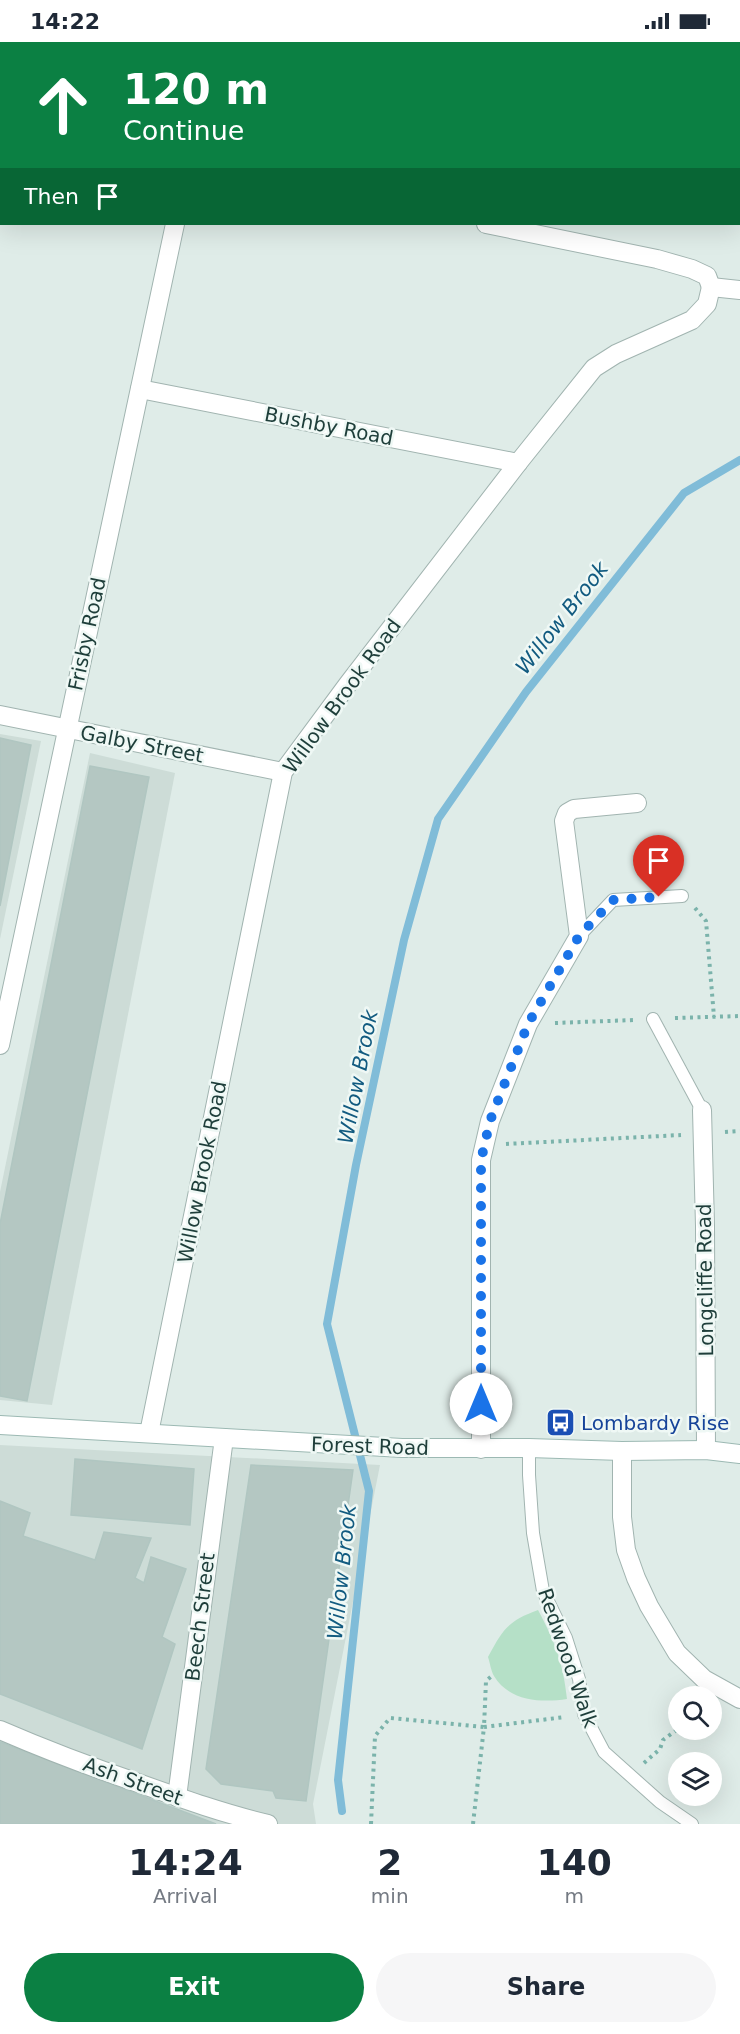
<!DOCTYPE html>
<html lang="en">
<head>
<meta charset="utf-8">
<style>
  :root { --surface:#fff; --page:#f6f6f7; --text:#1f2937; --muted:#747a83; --accent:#0b8043 }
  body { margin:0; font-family:"DejaVu Sans",sans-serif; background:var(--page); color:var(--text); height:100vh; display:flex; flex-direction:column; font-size:22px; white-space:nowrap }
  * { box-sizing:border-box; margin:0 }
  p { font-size:20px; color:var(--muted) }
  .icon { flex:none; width:33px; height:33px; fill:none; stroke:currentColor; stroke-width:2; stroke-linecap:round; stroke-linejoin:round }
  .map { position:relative; height:1782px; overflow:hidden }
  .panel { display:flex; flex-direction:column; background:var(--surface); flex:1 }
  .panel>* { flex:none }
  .guide { position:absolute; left:0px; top:0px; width:741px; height:183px; box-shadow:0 6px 24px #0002; background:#0b8043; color:#fff; overflow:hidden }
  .fabs { position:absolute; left:668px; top:1644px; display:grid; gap:12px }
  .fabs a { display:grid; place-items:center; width:54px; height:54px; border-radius:50%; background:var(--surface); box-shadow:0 6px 24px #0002; font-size:30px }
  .pin { position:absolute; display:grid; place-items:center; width:51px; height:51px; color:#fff; margin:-62px -26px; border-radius:50% 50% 50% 0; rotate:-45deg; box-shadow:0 0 6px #0007 }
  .pin .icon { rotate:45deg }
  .me { position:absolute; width:66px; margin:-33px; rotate:0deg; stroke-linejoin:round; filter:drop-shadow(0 0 4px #0008) }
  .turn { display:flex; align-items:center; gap:21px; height:126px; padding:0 24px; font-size:27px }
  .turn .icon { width:78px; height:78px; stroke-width:2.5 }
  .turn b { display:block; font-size:42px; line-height:51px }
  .then { display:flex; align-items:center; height:57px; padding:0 24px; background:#0003; gap:12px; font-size:22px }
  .eta { display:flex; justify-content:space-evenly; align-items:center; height:102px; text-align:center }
  .eta b { font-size:36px; font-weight:800; line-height:42px }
  .button { display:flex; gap:12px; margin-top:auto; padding:12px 24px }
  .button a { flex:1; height:69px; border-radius:36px; background:var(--accent); color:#fff; font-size:24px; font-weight:800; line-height:69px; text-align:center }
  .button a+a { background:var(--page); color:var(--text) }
  .status { display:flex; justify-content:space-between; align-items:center; height:42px; padding:0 30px; background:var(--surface); direction:ltr }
  .status svg { height:16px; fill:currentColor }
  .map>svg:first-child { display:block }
</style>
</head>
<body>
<div class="status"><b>14:22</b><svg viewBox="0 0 49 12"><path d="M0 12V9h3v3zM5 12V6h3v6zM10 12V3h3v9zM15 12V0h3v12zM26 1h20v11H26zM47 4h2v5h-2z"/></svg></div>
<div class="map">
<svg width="740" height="1782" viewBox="0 0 740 1782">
  <rect width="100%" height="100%" fill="#dfece8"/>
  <g fill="#cddcd7">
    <polygon points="0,692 41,699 0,897"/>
    <polygon points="90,711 175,731 52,1363 0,1358 0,1150"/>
    <polygon points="0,1403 380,1423 313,1762 316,1782 0,1782"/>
  </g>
  <path fill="#b5e0c7" d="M538,1568c17,32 25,52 29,89 -26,4 -58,2 -73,-23 -3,-5 -4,-13 -6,-19 15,-28 20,-36 50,-47z"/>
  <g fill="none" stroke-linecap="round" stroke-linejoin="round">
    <polyline stroke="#80bcd8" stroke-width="8" points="342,1769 338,1738 369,1449 327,1282 356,1123 404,898 438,777 526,650 684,451 740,418"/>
  </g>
  <g fill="#b4c7c2" stroke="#b0c6c1" stroke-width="1.5">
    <polygon points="0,696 31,703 0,864"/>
    <polygon points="90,724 149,735 27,1359 0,1354 0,1182"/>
    <polygon points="75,1417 194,1427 190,1483 71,1473"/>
    <polygon points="251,1423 353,1428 306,1759 276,1756 273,1749 221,1742 206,1727"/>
    <polygon points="0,1459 30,1471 23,1494 95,1518 104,1490 151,1496 135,1536 144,1541 151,1515 186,1527 162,1595 175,1602 142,1707 0,1652"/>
    <polygon points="0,1700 216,1782 0,1782"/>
  </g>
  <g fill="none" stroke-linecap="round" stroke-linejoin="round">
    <defs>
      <g id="lane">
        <polyline points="579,894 613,858 682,854"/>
        <polyline points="653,977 702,1068"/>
        <polyline points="529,1406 529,1433 533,1491 543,1549 566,1596 579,1637 584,1672 604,1710 660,1760 692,1782"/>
      </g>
      <g id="street">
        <polyline points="737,0 738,2"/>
        <polyline points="258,2 259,0"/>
        <polyline points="523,2 524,0"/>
        <polyline points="0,26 2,27"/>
        <polyline points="486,182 657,217 692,227 707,234 711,245"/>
        <polyline points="711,245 740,248"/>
        <polyline points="140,347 518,421"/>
        <polyline points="0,673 283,730"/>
        <polyline points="0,1003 175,182"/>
        <polyline points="702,1068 705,1184 706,1408"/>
        <polyline points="149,1391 283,730 348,642 518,421 594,326 616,312 692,278 707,262 711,245"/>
        <polyline points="481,1407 481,1118 490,1079 528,982 579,894 564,779 567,771 574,767 637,761"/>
        <polyline points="622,1409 622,1475 626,1508 636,1536 649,1564 677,1611 704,1637 740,1657"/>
        <path d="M0,1688c46,20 94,38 141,54 42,15 84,30 127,40"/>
        <polyline points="177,1755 224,1396"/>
      </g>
      <polyline id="secondary" points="0,1383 402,1406 529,1406 622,1409 706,1408 740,1412"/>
    </defs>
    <use href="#lane" stroke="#a1b4b0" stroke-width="14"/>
    <use href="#street" stroke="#a1b4b0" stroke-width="20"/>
    <use href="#secondary" stroke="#9cb9b3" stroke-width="20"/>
    <g stroke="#7bb3ab" stroke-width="4" stroke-dasharray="3 4.5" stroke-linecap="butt">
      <polyline points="695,866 706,879 714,975"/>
      <polyline points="675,976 740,974"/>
      <polyline points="555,981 634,978"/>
      <polyline points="725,1090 740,1089"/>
      <polyline points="506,1102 681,1093"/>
      <polyline points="644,1721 660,1707 663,1698 678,1687"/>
      <polyline points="371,1782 375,1694 390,1676 484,1685 486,1639 493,1633"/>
      <polyline points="473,1782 484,1685 565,1675"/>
    </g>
    <use href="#lane" stroke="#fff" stroke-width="12"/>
    <use href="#street" stroke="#fff" stroke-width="18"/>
    <use href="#secondary" stroke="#fff" stroke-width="18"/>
  </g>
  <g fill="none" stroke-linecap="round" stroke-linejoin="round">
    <polyline stroke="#1a73e8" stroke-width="10" stroke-dasharray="0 18" points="481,1362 481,1118 490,1079 528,982 579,894 613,858 659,855"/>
  </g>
  <defs>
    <symbol id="bus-square" viewBox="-11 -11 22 22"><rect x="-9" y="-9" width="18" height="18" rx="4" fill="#1a4fb4" stroke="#eff8f5"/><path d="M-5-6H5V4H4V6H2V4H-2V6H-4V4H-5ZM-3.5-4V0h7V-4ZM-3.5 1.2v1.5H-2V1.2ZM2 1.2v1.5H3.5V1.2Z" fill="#fff"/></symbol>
  </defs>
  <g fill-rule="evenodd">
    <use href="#bus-square" x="544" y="1364" width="33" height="33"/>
  </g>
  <g text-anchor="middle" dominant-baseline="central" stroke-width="5" stroke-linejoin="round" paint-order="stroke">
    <g font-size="20" fill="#1e3e3a" stroke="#eff8f5">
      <text transform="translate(329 384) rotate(11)">Bushby Road</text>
      <text transform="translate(87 592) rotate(-78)">Frisby Road</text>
      <text transform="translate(342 654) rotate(-54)">Willow Brook Road</text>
      <text transform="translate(142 702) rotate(11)">Galby Street</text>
      <text transform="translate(202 1130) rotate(-79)">Willow Brook Road</text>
      <text transform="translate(705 1238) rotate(-91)">Longcliffe Road</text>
      <text transform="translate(370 1404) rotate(2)">Forest Road</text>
      <text transform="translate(200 1575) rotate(-83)">Beech Street</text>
      <text transform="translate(568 1616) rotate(71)">Redwood Walk</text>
      <text transform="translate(133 1739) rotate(20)">Ash Street</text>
    </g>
    <g font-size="20" fill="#164399" stroke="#eff8f5" text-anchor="start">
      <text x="581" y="1381">Lombardy Rise</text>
    </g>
    <g font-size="21" font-style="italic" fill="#125b80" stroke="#eff8f5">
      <text transform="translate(562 576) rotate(-52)">Willow Brook</text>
      <text transform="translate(358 1035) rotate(-79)">Willow Brook</text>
      <text transform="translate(342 1530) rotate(-84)">Willow Brook</text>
    </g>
  </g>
</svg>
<div class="fabs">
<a><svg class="icon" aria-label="search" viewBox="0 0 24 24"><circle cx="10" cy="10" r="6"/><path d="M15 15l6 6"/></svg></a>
<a><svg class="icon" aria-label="layers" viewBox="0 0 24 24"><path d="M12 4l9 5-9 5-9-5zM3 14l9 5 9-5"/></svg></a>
</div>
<div class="pin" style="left:659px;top:855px;background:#d93025"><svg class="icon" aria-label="arrive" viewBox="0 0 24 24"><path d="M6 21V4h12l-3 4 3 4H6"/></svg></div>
<svg class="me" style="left:481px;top:1362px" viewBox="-20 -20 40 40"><circle r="19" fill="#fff"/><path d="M0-13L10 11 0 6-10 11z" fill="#1a73e8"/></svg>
<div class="guide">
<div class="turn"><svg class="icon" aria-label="ahead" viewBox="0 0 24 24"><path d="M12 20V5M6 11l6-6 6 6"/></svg><div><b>120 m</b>Continue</div></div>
<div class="then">Then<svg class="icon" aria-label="arrive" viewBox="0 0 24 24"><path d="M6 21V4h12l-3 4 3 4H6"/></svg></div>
</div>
</div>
<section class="panel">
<div class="eta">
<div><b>14:24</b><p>Arrival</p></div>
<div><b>2</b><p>min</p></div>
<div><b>140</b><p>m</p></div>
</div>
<div class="button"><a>Exit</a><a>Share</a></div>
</section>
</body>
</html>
